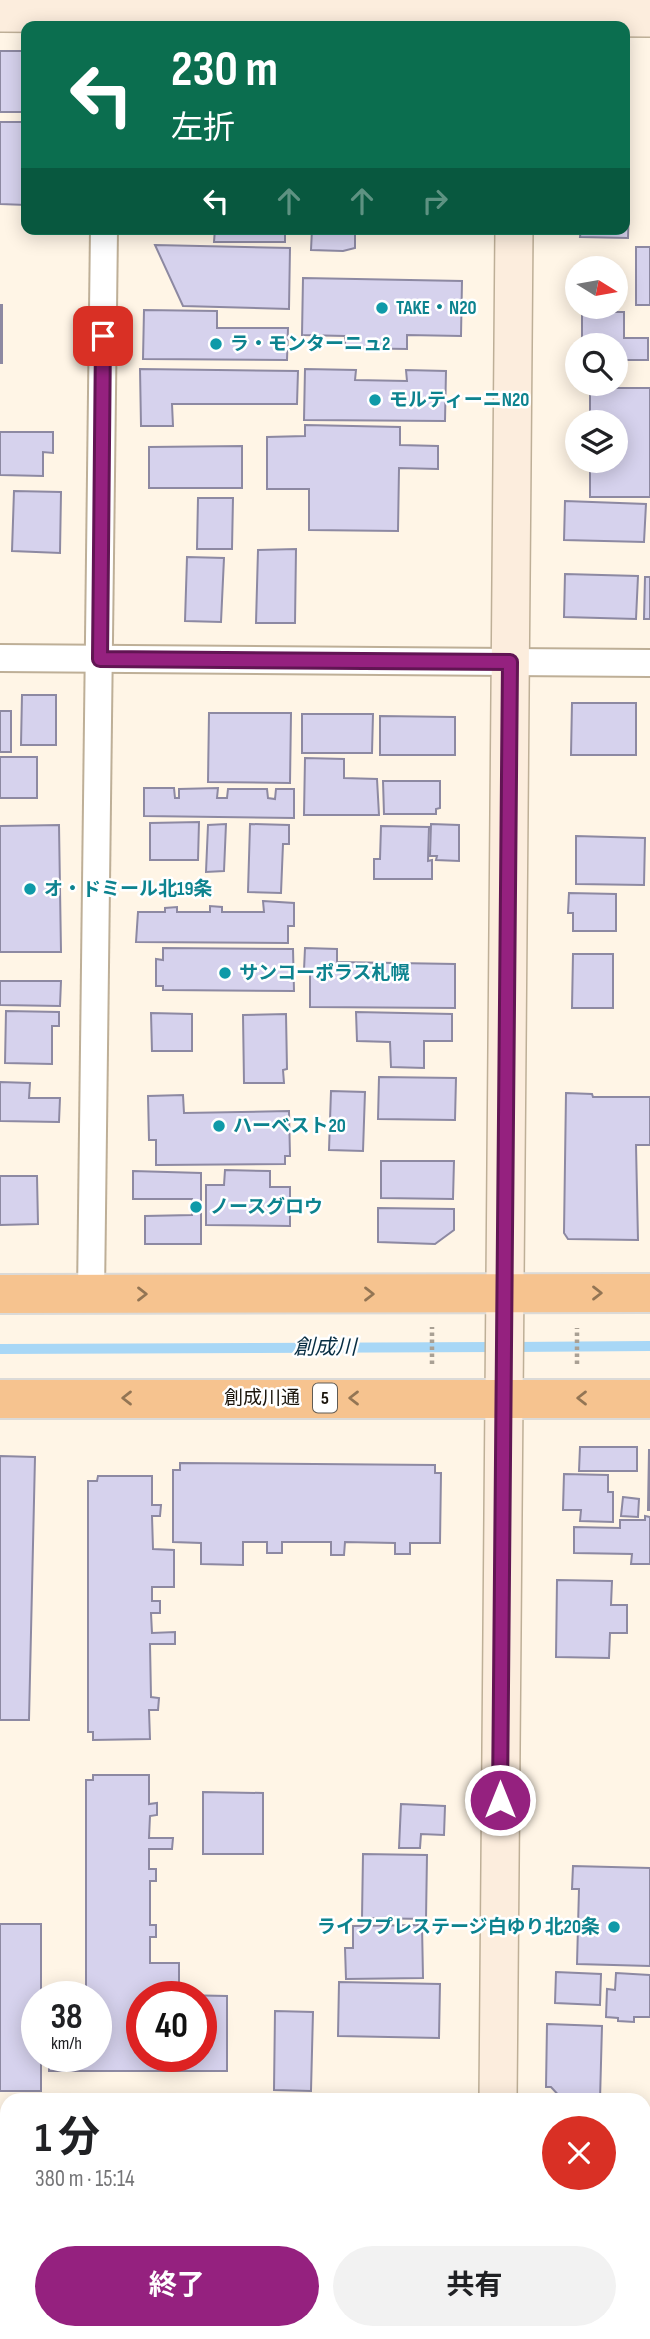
<!DOCTYPE html>
<html lang="ja">
<head>
<meta charset="utf-8">
<style>
  :root { --surface:#fff; --page:#f2f2f2; --text:#202124; --muted:#757577; --accent:#95217f }
  body { margin:0; font-family:"Sofia Sans Condensed","Noto Sans JP",sans-serif; background:var(--page); color:var(--text); height:100vh; display:flex; flex-direction:column; font-size:26px; white-space:nowrap }
  * { box-sizing:border-box; margin:0 }
  p { font-size:23px; color:var(--muted) }
  .icon { flex:none; width:38px; height:38px; fill:none; stroke:currentColor; stroke-width:2; stroke-linecap:round; stroke-linejoin:round }
  .map { position:relative; flex:1; overflow:hidden }
  .panel { position:absolute; left:0px; top:2093px; width:651px; height:247px; display:flex; flex-direction:column; background:var(--surface); border-radius:21px 21px 0 0; box-shadow:0 4px 18px #0003 }
  .panel>* { flex:none }
  .hud { position:absolute; left:21px; top:21px; width:609px; height:214px; border-radius:14px; box-shadow:0 4px 18px #0003; background:#0b6e4f; color:#fff; overflow:hidden }
  .needle { width:46px; rotate:101deg }
  .fabs { position:absolute; left:565px; top:256px; display:grid; gap:14px }
  .fabs a { display:grid; place-items:center; width:63px; height:63px; border-radius:50%; background:var(--surface); box-shadow:0 4px 18px #0003; font-size:35px }
  .speed { position:absolute; left:21px; top:1981px; display:flex; gap:14px; font-size:35px; font-weight:700; text-align:center }
  .speed>* { display:grid; place-content:center; width:91px; height:91px; border-radius:50%; background:var(--surface); box-shadow:0 4px 18px #0003; line-height:1 }
  .speed small { font-size:18px; font-weight:400 }
  .speed .limit { border:10px solid #d22; background:#fff; color:#111 }
  .pin { position:absolute; display:grid; place-items:center; width:60px; height:60px; color:#fff; margin:-30px; border-radius:14px; box-shadow:0 4px 10px #0006 }
  .me { position:absolute; width:77px; margin:-38px; rotate:0deg; stroke-linejoin:round; filter:drop-shadow(0 0 5px #0008) }
  .turn { display:flex; align-items:center; gap:24px; height:147px; padding:0 35px; font-size:32px }
  .turn .icon { width:91px; height:91px; stroke-width:2.5 }
  .turn b { display:block; font-size:49px; line-height:60px }
  .lanes { display:flex; align-items:center; height:66px; padding:0 35px; background:#0003; justify-content:center; gap:35px; direction:ltr }
  .lanes .off { opacity:.35 }
  .round { display:grid; place-items:center; flex:none; width:74px; height:74px; border-radius:37px; background:var(--page) }
  .headline { display:flex; align-items:center; justify-content:space-between; height:119px; padding:0 35px }
  h1 { font-size:42px; font-weight:700; line-height:52px }
  .primary-button { display:flex; gap:14px; margin-top:auto; padding:14px 35px }
  .primary-button a { flex:1; height:80px; border-radius:42px; background:var(--accent); color:#fff; font-size:28px; font-weight:700; line-height:80px; text-align:center }
  .primary-button a+a { background:var(--page); color:var(--text) }
  .map>svg:first-child { display:block }
</style>
</head>
<body>
<div class="map">
<svg width="650" height="2339" viewBox="0 0 650 2339">
  <rect width="100%" height="100%" fill="#fff5e6"/>
  <g fill="none" stroke-linecap="round" stroke-linejoin="round">
    <g stroke="#a8d7f6" stroke-width="10">
      <polyline points="512,1347 650,1346"/>
      <polyline points="0,1349 496,1347"/>
    </g>
  </g>
  <g fill="#d6d2ed" stroke="#8d89a2" stroke-width="2" fill-rule="evenodd">
    <rect x="0" y="51" width="26" height="61"/>
    <polygon points="0,122 26,122 26,205 0,204"/>
    <polygon points="625,203 629,203 628,238 580,237 581,229 625,229"/>
    <polygon points="215,229 285,229 285,242 214,242"/>
    <polygon points="312,229 355,229 355,248 343,251 311,250"/>
    <polygon points="371,229 462,229 462,233 371,232"/>
    <polygon points="155,245 290,248 289,309 183,306"/>
    <rect x="636" y="247" width="14" height="58"/>
    <polygon points="303,278 462,281 461,336 407,335 407,349 345,348 345,336 302,335"/>
    <rect x="0" y="305" width="2" height="58"/>
    <polygon points="144,310 217,311 217,328 288,328 287,360 143,359"/>
    <polygon points="582,312 624,312 624,338 648,338 648,360 616,360 616,345 582,345"/>
    <polygon points="140,369 298,371 297,404 172,404 173,426 141,426"/>
    <polygon points="305,369 356,370 355,380 407,381 406,370 446,371 445,421 304,420"/>
    <polygon points="590,388 650,388 650,497 590,497 590,460 616,460 616,422 590,422"/>
    <polygon points="305,425 400,427 400,445 438,446 438,469 399,468 398,531 309,530 309,489 267,489 267,437 305,436"/>
    <polygon points="0,432 53,432 53,453 43,452 43,476 0,475"/>
    <polygon points="242,446 242,488 149,488 149,447"/>
    <polygon points="14,491 61,492 60,553 12,551"/>
    <polygon points="198,498 233,498 232,549 197,549"/>
    <polygon points="565,501 646,504 644,542 564,540"/>
    <polygon points="296,549 295,623 256,623 258,550"/>
    <polygon points="187,557 224,558 221,622 185,621"/>
    <polygon points="565,574 638,576 636,619 564,617"/>
    <polygon points="645,577 650,577 650,619 644,619"/>
    <polygon points="22,695 56,695 56,745 21,745"/>
    <polygon points="572,703 636,703 636,755 571,755"/>
    <rect x="0" y="711" width="11" height="41"/>
    <polygon points="209,713 291,713 290,783 208,782"/>
    <polygon points="302,714 373,714 372,753 302,753"/>
    <polygon points="380,716 455,717 455,755 380,755"/>
    <rect x="0" y="757" width="37" height="41"/>
    <polygon points="305,758 344,759 344,778 377,779 379,815 304,815"/>
    <polygon points="383,781 440,781 440,808 436,809 436,814 384,814"/>
    <polygon points="144,788 174,788 175,798 179,798 179,789 218,788 217,798 227,798 228,789 267,789 268,798 275,799 276,789 294,789 294,818 144,816"/>
    <polygon points="199,822 198,860 150,860 150,823"/>
    <polygon points="226,824 224,871 206,872 208,825"/>
    <polygon points="250,824 289,825 289,844 283,844 281,893 248,892"/>
    <polygon points="431,824 459,825 459,861 436,860 437,856 430,856"/>
    <polygon points="59,825 61,952 0,952 0,826"/>
    <polygon points="381,826 429,827 428,861 432,860 432,879 374,879 374,859 380,859"/>
    <polygon points="576,836 645,838 644,885 576,884"/>
    <polygon points="569,893 616,894 616,931 573,931 573,913 568,913"/>
    <polygon points="263,901 294,903 294,926 288,926 288,943 136,942 138,912 165,912 165,908 177,907 177,912 210,912 210,906 222,907 222,912 264,912"/>
    <polygon points="163,948 293,949 294,991 163,990 163,986 156,986 156,959 163,960"/>
    <polygon points="305,948 337,949 337,962 455,964 455,1008 310,1007 310,970 304,970"/>
    <polygon points="573,954 613,954 613,1008 572,1008"/>
    <polygon points="0,981 61,981 60,1006 0,1005"/>
    <polygon points="6,1011 59,1012 59,1026 52,1026 52,1064 5,1063"/>
    <polygon points="356,1012 452,1014 452,1041 424,1041 424,1068 391,1067 390,1042 357,1041"/>
    <polygon points="151,1013 192,1014 192,1051 152,1051"/>
    <polygon points="286,1014 287,1069 283,1070 284,1083 244,1083 243,1015"/>
    <polygon points="379,1077 456,1078 455,1120 378,1119"/>
    <polygon points="0,1082 30,1083 29,1098 60,1098 59,1122 0,1121"/>
    <polygon points="331,1091 365,1092 363,1151 329,1150"/>
    <polygon points="566,1093 592,1094 593,1097 650,1097 650,1145 636,1145 638,1240 568,1239 564,1233"/>
    <polygon points="183,1095 184,1113 289,1111 290,1156 285,1156 285,1164 156,1165 156,1140 149,1140 148,1096"/>
    <polygon points="381,1161 454,1161 453,1199 381,1198"/>
    <polygon points="225,1170 270,1171 270,1187 290,1187 290,1226 206,1225 206,1185 224,1185"/>
    <polygon points="133,1171 201,1173 201,1244 145,1244 145,1216 192,1215 192,1199 133,1199"/>
    <polygon points="0,1176 37,1176 38,1224 0,1225"/>
    <polygon points="378,1208 454,1209 454,1230 435,1244 378,1242"/>
    <polygon points="580,1447 637,1447 637,1471 579,1471"/>
    <polygon points="649,1450 650,1450 650,1510 648,1510"/>
    <polygon points="0,1456 35,1457 29,1720 0,1720"/>
    <polygon points="180,1463 435,1465 435,1473 441,1473 440,1543 410,1543 410,1554 395,1554 395,1543 345,1542 344,1555 331,1555 331,1542 282,1542 282,1553 267,1553 267,1542 243,1542 243,1565 201,1564 201,1543 173,1542 173,1470 180,1470"/>
    <polygon points="564,1474 608,1475 608,1492 613,1492 613,1522 580,1521 581,1510 563,1510"/>
    <polygon points="98,1476 152,1476 152,1505 161,1505 160,1516 152,1516 153,1549 174,1550 174,1587 152,1587 152,1601 160,1601 160,1613 151,1613 152,1633 175,1632 175,1644 150,1644 151,1697 159,1698 158,1710 149,1710 150,1739 93,1740 93,1732 88,1732 88,1481 97,1481"/>
    <polygon points="623,1497 639,1499 638,1517 621,1516"/>
    <polygon points="645,1516 650,1517 650,1564 631,1564 632,1554 574,1553 574,1527 620,1528 620,1520 645,1520"/>
    <polygon points="557,1580 612,1581 611,1605 627,1605 627,1633 610,1633 609,1658 556,1657"/>
    <path d="M93,1775h56v29l8,-1v12l-7,1 -1,22h24l-1,11h-23v20h7v12h-6v44h6v12h-6v26h29v32l48,1v75h-178v-15h47v-59h-47v-3h37v-214h7zM142,1997h59v59h-59z"/>
    <polygon points="203,1792 263,1793 263,1854 203,1854"/>
    <polygon points="401,1804 445,1806 444,1835 421,1834 420,1848 399,1848"/>
    <polygon points="363,1854 427,1855 426,1919 362,1918"/>
    <polygon points="573,1866 650,1868 650,1966 577,1964 579,1889 572,1889"/>
    <polygon points="0,1924 41,1924 41,1997 37,1997 37,2056 41,2056 41,2091 0,2091"/>
    <polygon points="422,1925 423,1978 346,1979 345,1948 353,1948 353,1926"/>
    <polygon points="556,1972 601,1974 600,2005 555,2003"/>
    <polygon points="616,1973 650,1975 650,2017 634,2017 634,2022 618,2021 618,2018 606,2017 607,1989 615,1990"/>
    <polygon points="339,1982 440,1984 439,2038 338,2036"/>
    <polygon points="275,2011 313,2012 311,2091 274,2090"/>
    <polygon points="547,2024 602,2026 600,2100 563,2100 551,2087 546,2087"/>
    <rect x="0" y="2211" width="7" height="57"/>
    <polygon points="644,2255 647,2256 646,2337 594,2336 594,2333 644,2333"/>
    <rect x="0" y="2272" width="7" height="28"/>
    <rect x="0" y="2303" width="7" height="29"/>
    <polygon points="156,2333 220,2333 220,2339 162,2339 162,2334"/>
    <rect x="243" y="2333" width="116" height="6"/>
    <polygon points="377,2333 438,2333 437,2339 376,2339"/>
    <polygon points="0,2335 25,2335 24,2339 0,2339"/>
  </g>
  <g fill="none" stroke-linecap="round" stroke-linejoin="round">
    <defs>
      <g id="street">
        <polyline points="0,658 650,663"/>
        <polyline points="91,1294 104,229"/>
        <polyline points="84,2339 84,2333"/>
      </g>
      <g id="secondary">
        <polyline points="0,13 650,18"/>
        <polyline points="498,2100 514,229"/>
        <polyline points="0,2145 7,2145"/>
        <polyline points="644,2153 650,2153"/>
        <polyline points="492,2339 493,2333"/>
      </g>
      <g id="highway">
        <polyline points="0,1294 650,1293"/>
        <polyline points="0,1399 650,1399"/>
      </g>
    </defs>
    <use href="#street" stroke="#beaf97" stroke-width="30"/>
    <use href="#secondary" stroke="#beaf97" stroke-width="40"/>
    <use href="#highway" stroke="#dbdad8" stroke-width="42"/>
    <g stroke="#a9a094" stroke-width="4.5" stroke-dasharray="3.5 3.5" stroke-linecap="butt">
      <polyline points="432,1364 432,1327"/>
      <polyline points="577,1364 577,1328"/>
    </g>
    <use href="#street" stroke="#fff" stroke-width="26"/>
    <use href="#secondary" stroke="#fceddd" stroke-width="37"/>
    <use href="#highway" stroke="#f6c38f" stroke-width="38"/>
  </g>
  <defs><path id="oneway-chevron" d="M-2-3.5L2.5 0L-2 3.5" fill="none" stroke-width="1.6" stroke-linecap="round" stroke-linejoin="round" transform="scale(1.75)"/></defs>
  <g stroke="#937554">
    <use href="#oneway-chevron" transform="translate(597 1293)"/>
    <use href="#oneway-chevron" transform="translate(142 1294)"/>
    <use href="#oneway-chevron" transform="translate(369 1294)"/>
    <use href="#oneway-chevron" transform="translate(127 1398) rotate(180)"/>
    <use href="#oneway-chevron" transform="translate(354 1398) rotate(180)"/>
    <use href="#oneway-chevron" transform="translate(582 1398) rotate(180)"/>
  </g>
  <g fill="none" stroke-linecap="round" stroke-linejoin="round">
    <defs>
      <polyline id="route" points="103,336 100,659 510,662 500,1800"/>
    </defs>
    <use href="#route" stroke="#611553" stroke-width="18"/>
    <use href="#route" stroke="#95217f" stroke-width="12"/>
  </g>
  <g fill="#0f9aa8" stroke="#fff" stroke-width="2.5">
    <circle cx="382" cy="308" r="7"/>
    <circle cx="216" cy="344" r="7"/>
    <circle cx="375" cy="400" r="7"/>
    <circle cx="30" cy="889" r="7"/>
    <circle cx="225" cy="973" r="7"/>
    <circle cx="219" cy="1126" r="7"/>
    <circle cx="196" cy="1207" r="7"/>
    <circle cx="614" cy="1927" r="7"/>
  </g>
  <g text-anchor="middle" dominant-baseline="central" stroke-width="5" stroke-linejoin="round" paint-order="stroke">
    <rect fill="#fff" stroke="#5f5b55" stroke-width="2" x="313" y="1383.5" width="24" height="29" rx="5"/>
    <g font-size="18" font-weight="bold" fill="#1b150c">
      <text x="325" y="1398">5</text>
    </g>
    <g font-size="19" font-weight="bold" fill="#0d838f" stroke="#fff" text-anchor="start">
      <text x="396" y="308">TAKE・N20</text>
      <text x="230" y="344">ラ・モンターニュ2</text>
      <text x="389" y="400">モルティーニN20</text>
      <text x="44" y="889">オ・ドミール北19条</text>
      <text x="239" y="973">サンコーポラス札幌</text>
      <text x="233" y="1126">ハーベスト20</text>
      <text x="210" y="1207">ノースグロウ</text>
      <text x="600" y="1927" text-anchor="end">ライフプレステージ白ゆり北20条</text>
    </g>
    <g font-size="19" fill="#1b150c" stroke="#fff">
      <text x="262" y="1398">創成川通</text>
    </g>
    <g font-size="21" font-style="italic" fill="#082e43" stroke="#fff">
      <text x="325" y="1347">創成川</text>
    </g>
  </g>
</svg>
<div class="fabs">
<a><svg class="needle" viewBox="-14 -14 28 28"><path d="M0-13l5 13h-10z" fill="#e53935"/><path d="M0 13l5-13h-10z" fill="#757577"/></svg></a>
<a><svg class="icon" aria-label="search" viewBox="0 0 24 24"><circle cx="10" cy="10" r="6"/><path d="M15 15l6 6"/></svg></a>
<a><svg class="icon" aria-label="layers" viewBox="0 0 24 24"><path d="M12 4l9 5-9 5-9-5zM3 14l9 5 9-5"/></svg></a>
</div>
<div class="speed"><div>38<small>km/h</small></div><div class="limit">40</div></div>
<div class="pin" style="left:103px;top:336px;background:#d93025"><svg class="icon" aria-label="arrive" viewBox="0 0 24 24"><path d="M6 21V4h12l-3 4 3 4H6"/></svg></div>
<svg class="me" style="left:500px;top:1800px" viewBox="-20 -20 40 40"><circle r="17" fill="#95217f" stroke="#fff" stroke-width="3"/><path d="M0-11L8 9 0 5-8 9z" fill="#fff"/></svg>
<div class="hud">
<div class="turn"><svg class="icon" aria-label="left" viewBox="0 0 24 24"><path d="M17 20v-9H6M10 6l-5 5 5 5"/></svg><div><b>230 m</b>左折</div></div>
<div class="lanes"><svg class="icon" aria-label="left" viewBox="0 0 24 24"><path d="M17 20v-9H6M10 6l-5 5 5 5"/></svg><svg class="icon off" aria-label="ahead" viewBox="0 0 24 24"><path d="M12 20V5M6 11l6-6 6 6"/></svg><svg class="icon off" aria-label="ahead" viewBox="0 0 24 24"><path d="M12 20V5M6 11l6-6 6 6"/></svg><svg class="icon off" aria-label="right" viewBox="0 0 24 24"><path d="M7 20v-9h11M14 6l5 5-5 5"/></svg></div>
</div>
<section class="panel">
<div class="headline"><div><h1>1 分</h1><p>380 m · 15:14</p></div><a class="round" style="background:#d93025;color:#fff"><svg class="icon" aria-label="close" viewBox="0 0 24 24"><path d="M6 6l12 12M18 6L6 18"/></svg></a></div>
<div class="primary-button"><a>終了</a><a>共有</a></div>
</section>
</div>
</body>
</html>
